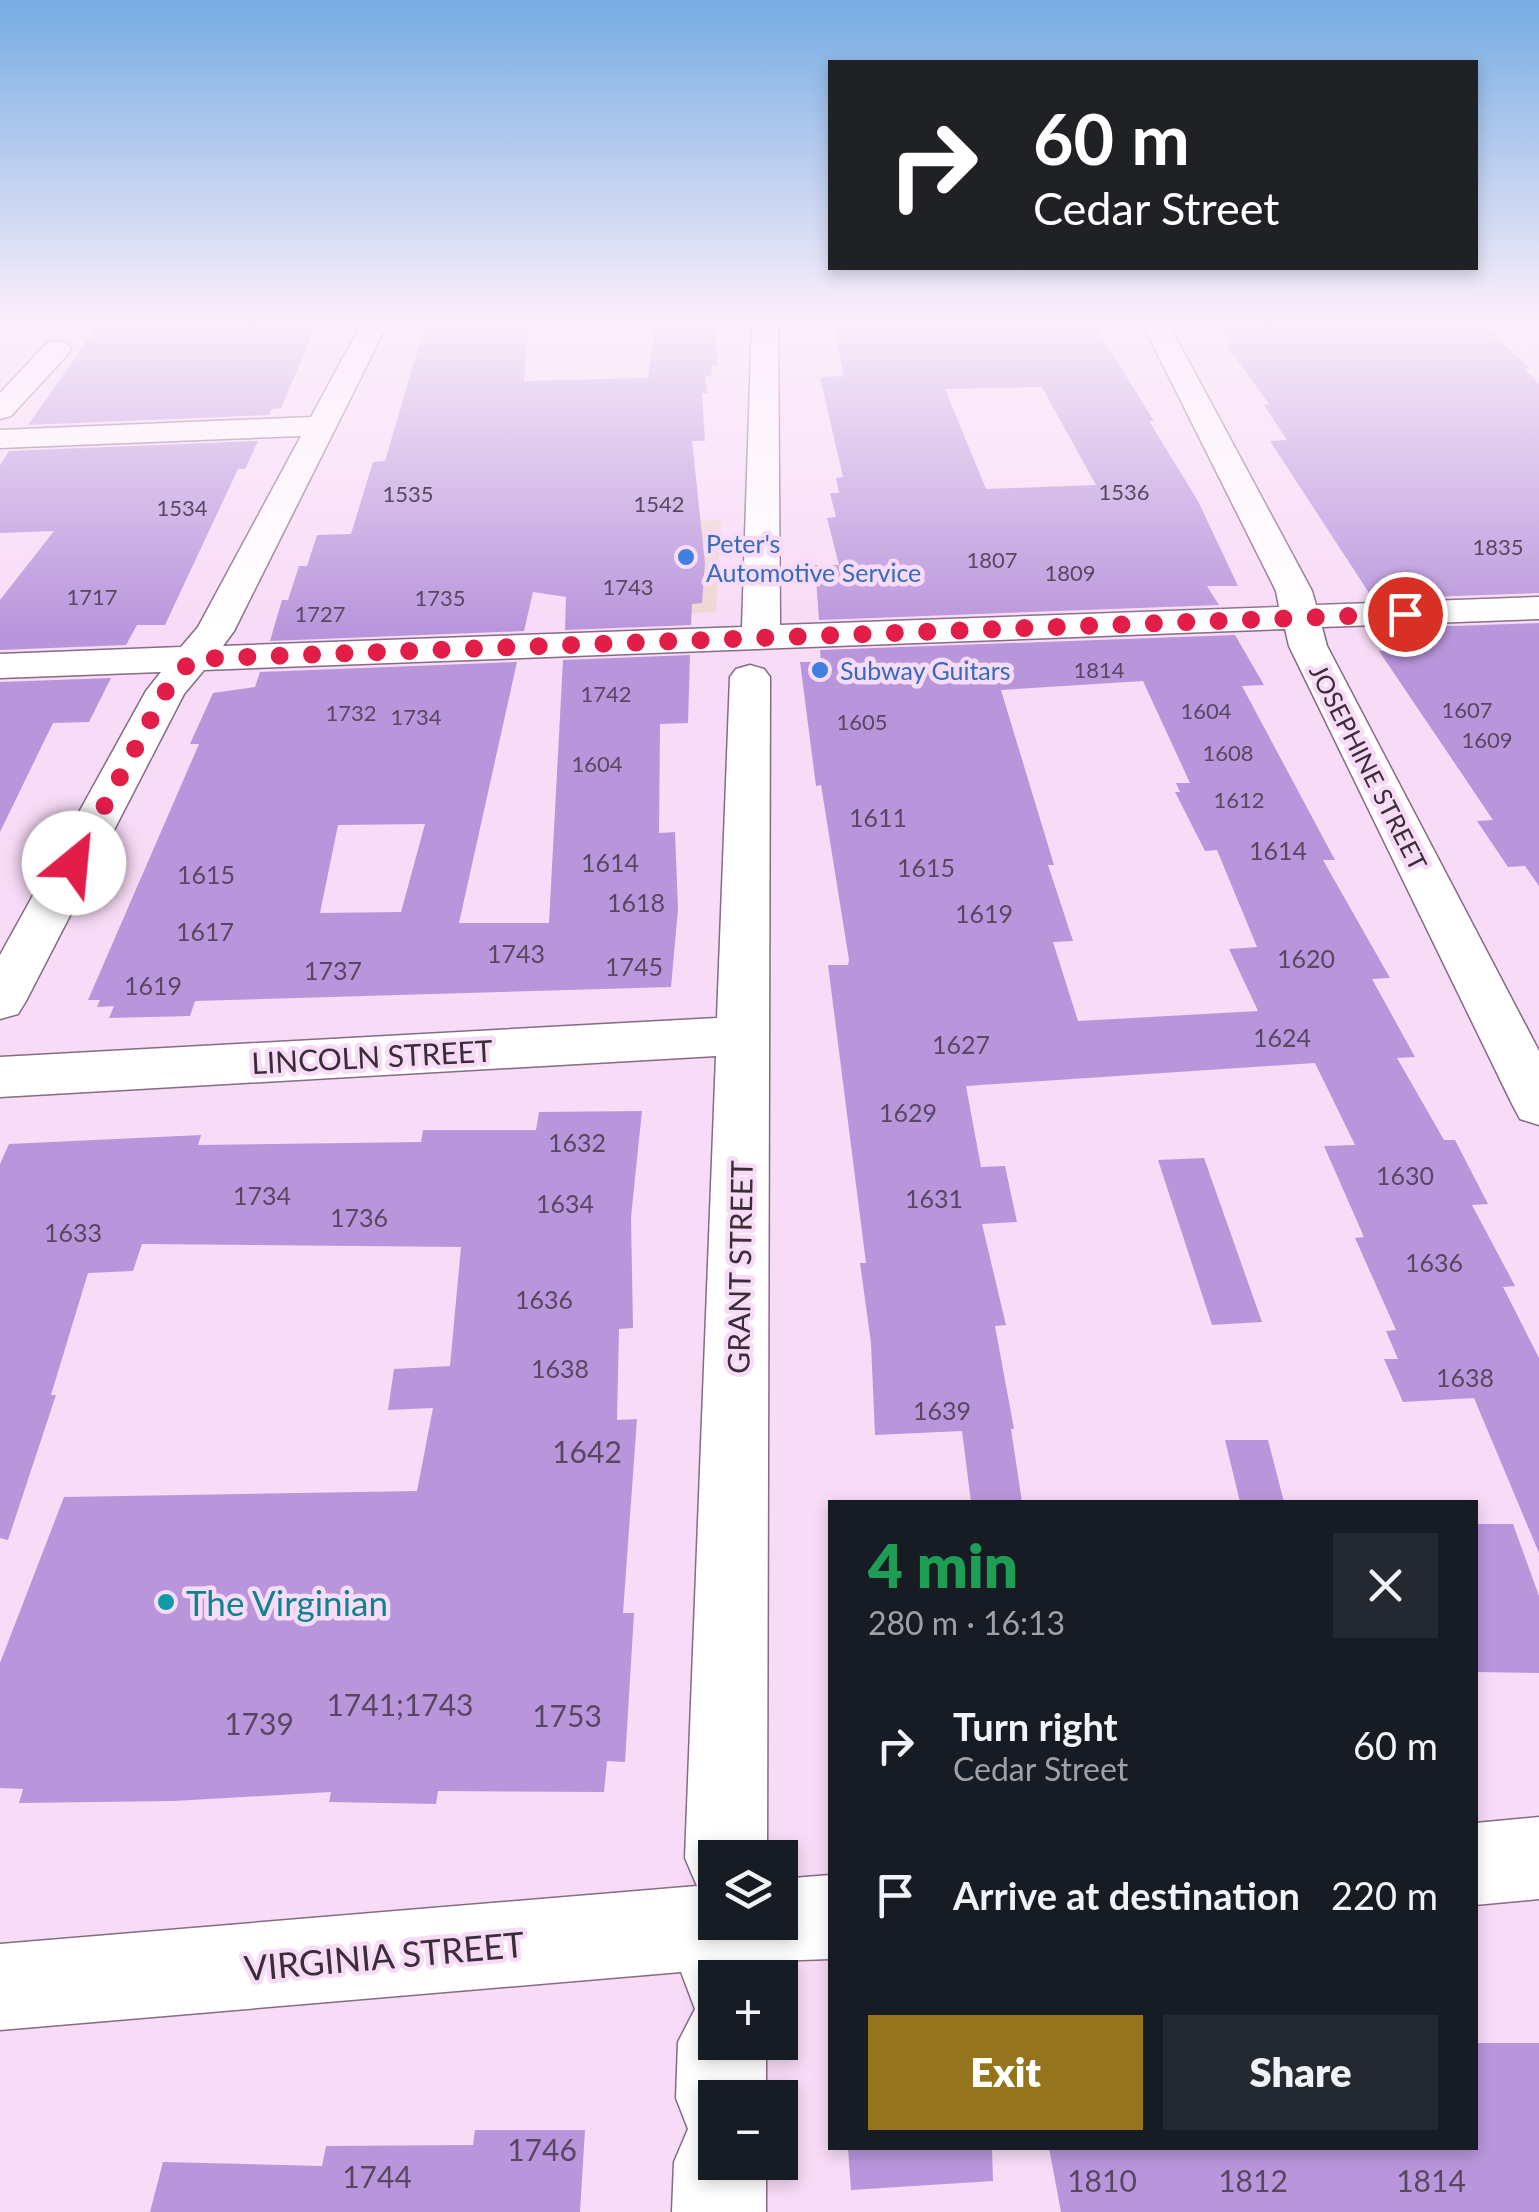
<!DOCTYPE html>
<html lang="en">
<head>
<meta charset="utf-8">
<style>
  :root { --surface:#171b24; --page:#242831; --text:#f1f3f6; --muted:#9ea1a6; --accent:#94741c }
  body { margin:0; font-family:Lato,sans-serif; background:var(--page); color:var(--text); height:100vh; display:flex; flex-direction:column; font-size:38px; white-space:nowrap }
  * { box-sizing:border-box; margin:0 }
  p { font-size:32px; color:var(--muted) }
  .icon { flex:none; width:55px; height:55px; fill:none; stroke:currentColor; stroke-width:2; stroke-linecap:round; stroke-linejoin:round }
  .map { position:relative; flex:1; overflow:hidden }
  .drawer { position:absolute; left:828px; top:1500px; width:650px; height:650px; display:flex; flex-direction:column; background:var(--surface); border-radius:0px; box-shadow:0 5px 15px #0003 }
  .drawer>* { flex:none }
  .guide { position:absolute; left:828px; top:60px; width:650px; height:210px; border-radius:0px; box-shadow:0 5px 15px #0003; background:#202124; color:#fff; overflow:hidden }
  .fabs { position:absolute; left:698px; top:1840px; display:grid; gap:20px }
  .fabs a { display:grid; place-items:center; width:100px; height:100px; border-radius:0px; background:var(--surface); box-shadow:0 5px 15px #0003; font-size:50px }
  .pin { position:absolute; display:grid; place-items:center; width:85px; height:85px; color:#fff; margin:-42px; border:5px solid #fff; border-radius:50%; box-shadow:0 2px 10px #0007 }
  .me { position:absolute; width:110px; margin:-55px; rotate:28deg; stroke-linejoin:round; filter:drop-shadow(0 0 8px #0008) }
  .turn { display:flex; align-items:center; gap:35px; height:210px; padding:0 40px; font-size:45px }
  .turn .icon { width:130px; height:130px; stroke-width:2.5 }
  .turn b { display:block; font-size:70px; line-height:85px }
  .round { display:grid; place-items:center; flex:none; width:105px; height:105px; border-radius:0px; background:var(--page) }
  .head { display:flex; align-items:center; justify-content:space-between; height:170px; padding:0 40px }
  h1 { font-size:60px; font-weight:800; line-height:75px; color:#1e9e55 }
  .primary-button { display:flex; gap:20px; margin-top:auto; padding:20px 40px }
  .primary-button a { flex:1; height:115px; border-radius:0px; background:var(--accent); color:#fff; font-size:40px; font-weight:800; line-height:115px; text-align:center }
  .primary-button a+a { background:var(--page); color:var(--text) }
  ul { padding:0; list-style:none }
  li { display:flex; align-items:center; gap:30px; height:150px; padding:0 40px }
  li div { flex:1 }
  li b { display:block; font-size:38px }
  li em { font-style:normal }
  .map>svg:first-child { display:block }
</style>
</head>
<body>
<div class="map">
<svg width="1539" height="2212" viewBox="0 0 1539 2212">
  <rect width="100%" height="100%" fill="#f8dbf7"/>
  <polygon fill="#efd5d1" points="721,520 716,612 654,615 664,522"/>
  <g fill="#b996dc" fill-rule="evenodd">
    <polygon points="101,321 318,321 281,408 272,409 269,415 28,425"/>
    <polygon points="426,321 529,321 524,381 648,378 655,324 714,323 718,365 711,366 712,376 705,376 707,393 702,393 705,441 692,441 705,563 702,603 692,604 691,625 565,630 566,597 533,592 524,631 270,641 282,600 288,600 299,566 307,566 317,535 351,534 373,462 385,461"/>
    <path d="M832,321h260l62,100h-5l49,80 40,85h-31l12,19 -400,15 -4,-55h24l-12,-47 9,-1 -6,-24h9l-3,-15 7,-1 -23,-100 24,-1zM1042,387l54,98 -110,4 -41,-100z"/>
    <polygon points="1215,321 1469,321 1482,325 1531,369 1524,369 1539,383 1539,593 1373,599 1270,441 1287,440 1264,405 1269,404 1226,345 1231,345"/>
    <polygon points="258,441 245,469 238,469 165,625 137,625 126,645 0,650 0,600 54,531 0,533 0,465 9,451"/>
    <polygon points="1539,623 1539,886 1525,866 1508,867 1477,821 1493,820 1379,651 1401,650 1396,642 1404,642 1393,628"/>
    <path d="M1235,635l29,50 -22,1 93,174h-12l67,118 -18,1 43,78 -18,1 47,82h11l33,64 -16,1 43,81 -12,1 36,71v195l-65,-155 -71,4 -19,-43h14l-12,-28 10,-1 -41,-92 9,-1 -40,-91 31,-1 -40,-82 -349,23 15,81 24,-1 12,56 -35,2 24,101 -11,1 19,103h-3l11,73h-51l-9,-71 -87,4 -4,-92 -11,-80h6l-38,-298h20l1,-5 -28,-175 -5,1 -16,-124h21l-1,-12zM1143,681l47,102h-14l4,9h-5l30,59 12,-1 40,97 -28,2 29,62 -180,10 -25,-79 20,-1 -25,-76h6l-53,-175z"/>
    <path d="M690,655l-2,68 -28,1 -1,109 16,-1 3,77 -7,78 -476,14 -5,15 -81,2 5,-12 -17,1 3,-7h-12l111,-256h-9l23,-51 42,-6 5,-15 257,-10 -58,261h90l14,-263zM425,824l-24,88 -81,1 18,-88z"/>
    <polygon points="111,678 89,722 53,723 0,832 0,682"/>
    <polygon points="642,1111 631,1217 633,1328 619,1329 617,1420 637,1419 623,1613 634,1613 625,1762 607,1761 604,1792 438,1791 436,1804 329,1802 331,1792 174,1801 19,1803 23,1789 0,1788 0,1663 64,1497 417,1491 433,1408 388,1410 394,1369 450,1366 461,1247 142,1244 133,1271 88,1273 51,1395 56,1395 8,1540 0,1538 0,1164 9,1144 201,1135 198,1145 421,1142 423,1130 536,1130 539,1112"/>
    <polygon points="1204,1158 1262,1322 1212,1325 1158,1160"/>
    <polygon points="1225,1440 1268,1440 1284,1502 1240,1502"/>
    <polygon points="1475,1524 1513,1524 1539,1596 1539,1673 1475,1672"/>
    <polygon points="1475,2043 1539,2043 1539,2212 1061,2212 1049,2148 1475,2148"/>
    <polygon points="475,2130 585,2130 580,2212 150,2212 163,2162 322,2166 326,2146 473,2145"/>
    <polygon points="848,2148 992,2148 993,2181 851,2190"/>
  </g>
  <g fill="none" stroke-linecap="round" stroke-linejoin="round">
    <defs>
      <g id="minor">
        <polygon points="363,321 389,321 234,631 223,646 742,627 752,321 778,321 780,625 1279,607 1276,591 1141,321 1167,321 1312,591 1316,605 1539,597 1539,619 1322,627 1327,646 1539,1051 1539,1125 1520,1119 1512,1104 1289,646 1285,629 204,670 184,694 26,1001 18,1014 0,1019 0,955 146,691 161,672 0,678 0,654 181,647 198,627 301,436 0,448 0,430 311,417"/>
        <polygon points="57,341 67,343 71,349 67,355 11,416 0,419 0,393 47,343"/>
        <polygon points="750,665 764,669 770,677 767,1858 715,1858 715,1922 780,1922 780,1879 830,1875 830,1959 775,1961 767,1964 767,1978 715,1978 715,2042 766,2042 766,2098 715,2098 715,2162 766,2162 766,2212 672,2212 674,2162 688,2129 676,2098 678,2042 695,2009 681,1972 0,2030 0,1944 697,1886 685,1858 716,1056 0,1097 0,1057 717,1018 730,677 736,669"/>
        <polygon points="1539,1817 1539,1899 1475,1905 1475,1823"/>
      </g>
    </defs>
    <use href="#minor" stroke="#856b84" stroke-width="3"/>
    <use href="#minor" fill="#fff" fill-rule="evenodd"/>
  </g>
  <linearGradient id="sky" x2="0" y2="1"><stop stop-color="#76ace3"/><stop offset="0.51" stop-color="#fceffb"/><stop offset="1" stop-color="#fceffb" stop-opacity="0"/></linearGradient>
  <rect width="1539" height="630" fill="url(#sky)"/>
  <g fill="none" stroke-linecap="round" stroke-linejoin="round">
    <polyline stroke="#e11d48" stroke-width="18" stroke-dasharray="0 32.4" points="74,863 166,691 192,659 1405,614"/>
  </g>
  <g fill="#3f7fe0" stroke="#f8dbf7" stroke-width="4">
    <circle cx="686" cy="557" r="10"/>
    <circle cx="820" cy="670" r="10"/>
  </g>
  <circle fill="#0f9aa8" stroke="#f8dbf7" stroke-width="4" cx="166" cy="1602" r="10"/>
  <g text-anchor="middle" dominant-baseline="central" stroke-width="9" stroke-linejoin="round" paint-order="stroke">
    <g font-size="22" fill="#594761">
      <text x="1124" y="491">1536</text>
      <text x="408" y="493">1535</text>
      <text x="659" y="503">1542</text>
      <text x="182" y="507">1534</text>
      <text x="1498" y="546">1835</text>
      <text x="992" y="559">1807</text>
      <text x="1070" y="572">1809</text>
      <text x="628" y="586">1743</text>
      <text x="92" y="596">1717</text>
      <text x="440" y="597">1735</text>
      <text x="320" y="613">1727</text>
      <text x="1099" y="669">1814</text>
      <text x="606" y="693">1742</text>
      <text x="1467" y="709">1607</text>
      <text x="1206" y="710">1604</text>
      <text x="351" y="712">1732</text>
      <text x="416" y="716">1734</text>
      <text x="862" y="721">1605</text>
      <text x="1487" y="739">1609</text>
      <text x="1228" y="752">1608</text>
      <text x="597" y="763">1604</text>
      <text x="1239" y="799">1612</text>
    </g>
    <g font-size="25" fill="#366cbe" stroke="#f8dbf7" text-anchor="start">
      <text x="706" y="543">Peter's<tspan x="706" dy="29">Automotive Service</tspan></text>
      <text x="840" y="670">Subway Guitars</text>
    </g>
    <g font-size="25" fill="#392d38" stroke="#f8dbf7">
      <text transform="translate(1369 767) rotate(63)">JOSEPHINE STREET</text>
    </g>
    <g font-size="25" fill="#594761">
      <text x="878" y="817">1611</text>
      <text x="1278" y="850">1614</text>
      <text x="610" y="862">1614</text>
      <text x="926" y="867">1615</text>
      <text x="206" y="874">1615</text>
      <text x="636" y="902">1618</text>
      <text x="984" y="913">1619</text>
      <text x="205" y="931">1617</text>
      <text x="516" y="953">1743</text>
      <text x="1306" y="958">1620</text>
      <text x="634" y="966">1745</text>
      <text x="333" y="970">1737</text>
      <text x="153" y="985">1619</text>
      <text x="1282" y="1037">1624</text>
      <text x="961" y="1044">1627</text>
      <text x="908" y="1112">1629</text>
      <text x="577" y="1142">1632</text>
      <text x="1405" y="1175">1630</text>
      <text x="262" y="1195">1734</text>
      <text x="934" y="1198">1631</text>
      <text x="565" y="1203">1634</text>
      <text x="359" y="1217">1736</text>
      <text x="73" y="1232">1633</text>
      <text x="1434" y="1262">1636</text>
      <text x="544" y="1299">1636</text>
      <text x="560" y="1368">1638</text>
      <text x="1465" y="1377">1638</text>
      <text x="942" y="1410">1639</text>
    </g>
    <g font-size="30" fill="#392d38" stroke="#f8dbf7">
      <text transform="translate(372 1056) rotate(-3)">LINCOLN STREET</text>
      <text transform="translate(739 1267) rotate(-89)">GRANT STREET</text>
    </g>
    <g font-size="30" fill="#594761">
      <text x="587" y="1451">1642</text>
      <text x="400" y="1704">1741;1743</text>
      <text x="567" y="1715">1753</text>
      <text x="259" y="1723">1739</text>
      <text x="542" y="2149">1746</text>
      <text x="377" y="2176">1744</text>
      <text x="1102" y="2180">1810</text>
      <text x="1253" y="2180">1812</text>
      <text x="1431" y="2180">1814</text>
    </g>
    <g font-size="35" fill="#0d838f" stroke="#f8dbf7" text-anchor="start">
      <text x="186" y="1602">The Virginian</text>
    </g>
    <g font-size="35" fill="#392d38" stroke="#f8dbf7">
      <text transform="translate(384 1955) rotate(-5)">VIRGINIA STREET</text>
    </g>
  </g>
</svg>
<div class="fabs">
<a><svg class="icon" aria-label="layers" viewBox="0 0 24 24"><path d="M12 4l9 5-9 5-9-5zM3 14l9 5 9-5"/></svg></a>
<a>+</a>
<a>−</a>
</div>
<div class="pin" style="left:1405px;top:614px;background:#d93025"><svg class="icon" aria-label="arrive" viewBox="0 0 24 24"><path d="M6 21V4h12l-3 4 3 4H6"/></svg></div>
<svg class="me" style="left:74px;top:863px" viewBox="-20 -20 40 40"><circle r="19" fill="#fff"/><path d="M0-13L10 11 0 6-10 11z" fill="#e11d48"/></svg>
<div class="guide">
<div class="turn"><svg class="icon" aria-label="right" viewBox="0 0 24 24"><path d="M7 20v-9h11M14 6l5 5-5 5"/></svg><div><b>60 m</b>Cedar Street</div></div>
</div>
<section class="drawer">
<div class="head"><div><h1>4 min</h1><p>280 m · 16:13</p></div><a class="round"><svg class="icon" aria-label="close" viewBox="0 0 24 24"><path d="M6 6l12 12M18 6L6 18"/></svg></a></div>
<ul>
<li><svg class="icon" aria-label="right" viewBox="0 0 24 24"><path d="M7 20v-9h11M14 6l5 5-5 5"/></svg><div><b>Turn right</b><p>Cedar Street</p></div><em>60 m</em></li>
<li><svg class="icon" aria-label="arrive" viewBox="0 0 24 24"><path d="M6 21V4h12l-3 4 3 4H6"/></svg><div><b>Arrive at destination</b></div><em>220 m</em></li>
</ul>
<div class="primary-button"><a>Exit</a><a>Share</a></div>
</section>
</div>
</body>
</html>
